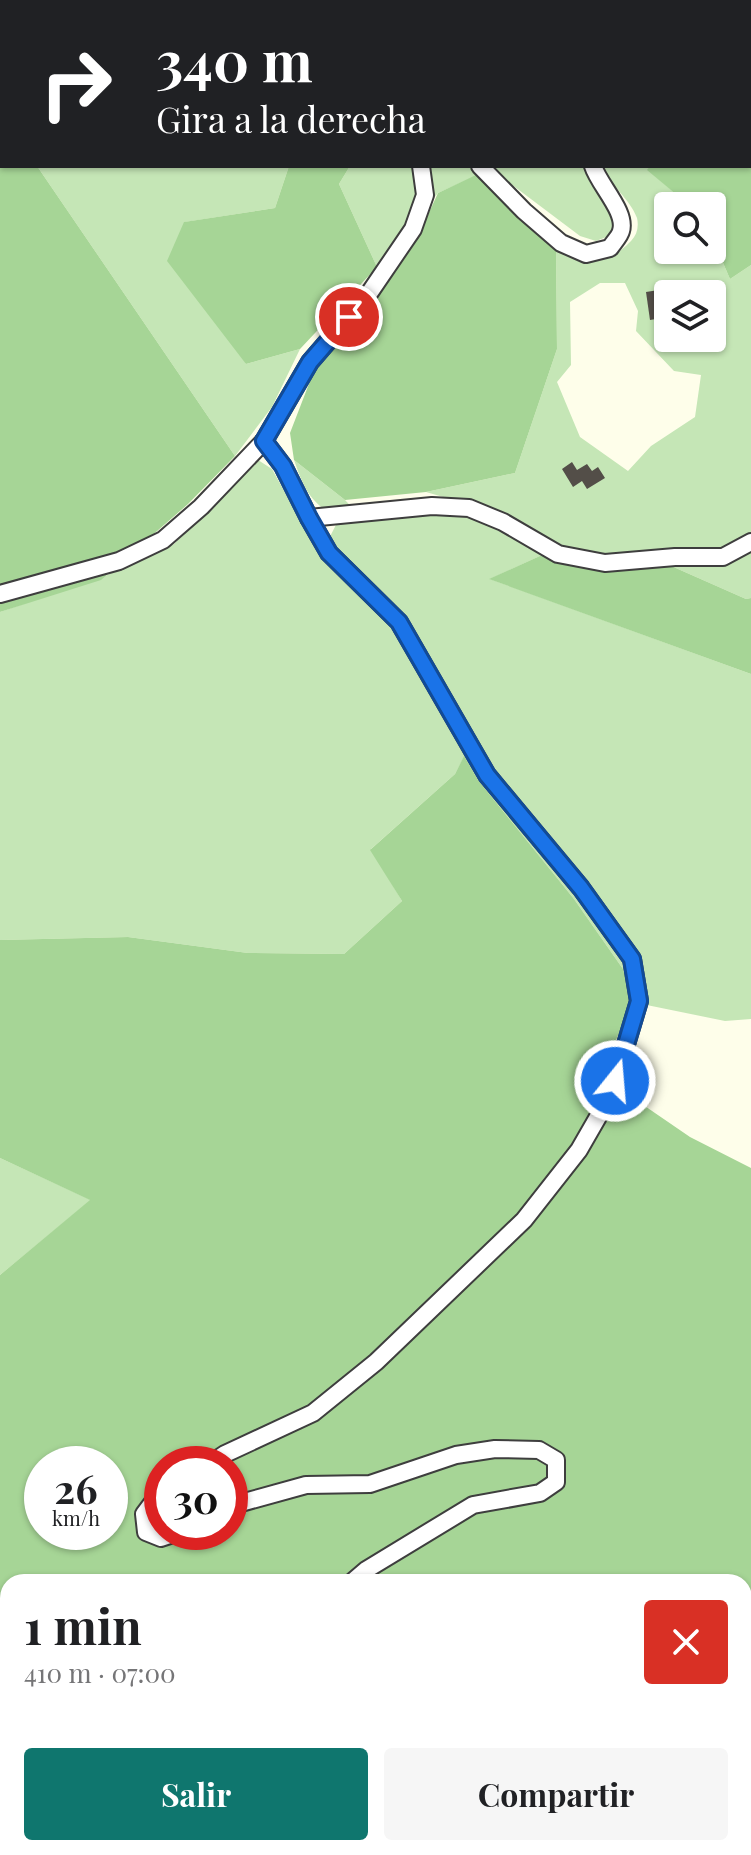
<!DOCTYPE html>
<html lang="es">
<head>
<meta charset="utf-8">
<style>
  :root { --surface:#fff; --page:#f6f6f6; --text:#202124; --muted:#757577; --accent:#0f766e }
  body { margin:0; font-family:"Playfair Display",serif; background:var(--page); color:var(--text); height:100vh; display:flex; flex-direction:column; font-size:30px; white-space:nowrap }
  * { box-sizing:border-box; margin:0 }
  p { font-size:26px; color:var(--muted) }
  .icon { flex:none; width:44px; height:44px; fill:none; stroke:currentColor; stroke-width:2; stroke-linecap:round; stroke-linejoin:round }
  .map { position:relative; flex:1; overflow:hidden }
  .sheet { position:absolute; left:0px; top:1574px; width:752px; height:282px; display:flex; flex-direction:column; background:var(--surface); border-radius:24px 24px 0 0; box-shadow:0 2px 6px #0004 }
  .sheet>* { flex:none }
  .guide { position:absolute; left:0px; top:0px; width:752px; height:168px; box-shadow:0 2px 6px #0004; background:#202124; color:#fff; overflow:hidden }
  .buttons { position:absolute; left:654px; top:192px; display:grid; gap:16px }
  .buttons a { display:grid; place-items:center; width:72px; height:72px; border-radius:8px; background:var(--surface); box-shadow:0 2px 6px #0004; font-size:40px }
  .speed { position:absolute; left:24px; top:1446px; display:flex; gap:16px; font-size:40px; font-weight:700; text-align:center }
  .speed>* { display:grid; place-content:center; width:104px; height:104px; border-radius:50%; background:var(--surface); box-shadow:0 2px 6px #0004; line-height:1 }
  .speed small { font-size:20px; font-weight:400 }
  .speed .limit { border:12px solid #d22; background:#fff; color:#111 }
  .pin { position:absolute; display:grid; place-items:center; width:68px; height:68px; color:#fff; margin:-34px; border:4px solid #fff; border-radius:50%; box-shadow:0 2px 8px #0007 }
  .me { position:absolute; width:88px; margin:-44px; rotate:17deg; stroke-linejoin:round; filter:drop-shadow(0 0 6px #0008) }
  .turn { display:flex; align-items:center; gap:28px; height:168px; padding:0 24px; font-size:36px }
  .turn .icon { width:104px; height:104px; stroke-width:2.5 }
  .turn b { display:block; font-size:56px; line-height:68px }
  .round { display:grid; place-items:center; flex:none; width:84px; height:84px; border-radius:8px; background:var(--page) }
  .overview { display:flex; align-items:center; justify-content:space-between; height:136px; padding:0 24px }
  h1 { font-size:48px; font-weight:700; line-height:60px }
  .primary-button { display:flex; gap:16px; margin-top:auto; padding:16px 24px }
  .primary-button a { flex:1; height:92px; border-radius:8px; background:var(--accent); color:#fff; font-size:32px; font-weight:700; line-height:92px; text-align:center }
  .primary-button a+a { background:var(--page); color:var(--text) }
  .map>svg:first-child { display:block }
</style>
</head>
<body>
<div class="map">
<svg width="751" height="1855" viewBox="0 0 751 1855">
  <rect width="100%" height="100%" fill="#fefeea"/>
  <g fill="#c5e6b6" fill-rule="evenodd">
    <polygon points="497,0 742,0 741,2 494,2"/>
    <polygon points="37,166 289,166 275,208 185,222 246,364 300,349 272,407 235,456"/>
    <polygon points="350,166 586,166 609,207 615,223 609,236 596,241 580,236 491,169 438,193 377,267 339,184"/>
    <path d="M601,166h49l-2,4 42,36h-22v44h44v-13l18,42 21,-14v270l-19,11 -21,6 -106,6 -45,-9 -55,-34 -79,-23 89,-19 42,-124 -1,-102c30,15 49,21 75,-6 6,-6 8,-14 6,-23 -7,-19 -27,-33 -36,-52zM600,283h25l13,28 -2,20 38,40 27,4 -6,42 -44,29 -23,25 -48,-34 -23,-55 14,-17 -1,-63zM668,294h44v44h-44z"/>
    <path d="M258,460l14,9 48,87 19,-37c-29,-17 -34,-28 -45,-59l51,40 18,19 80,-7 49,11 50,32 -52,24 261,95v345l-26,2 -93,-19 -9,-33 -49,-70 -96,-119 -14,-23 -9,17 -84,75 31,52 -58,53 -96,-1 -120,-16 -128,3v-328l105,-36 69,-32z"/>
    <polygon points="751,548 751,598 746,599 669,565"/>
    <polygon points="0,1158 91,1200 0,1275"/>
  </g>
  <g fill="#a6d596" fill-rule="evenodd">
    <polygon points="0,0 206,0 212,2 2,2 2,36 0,34"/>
    <polygon points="751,23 751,265 730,279 712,237 712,206 690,206 647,170 650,166 750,166"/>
    <polygon points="0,114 2,117 2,166 37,166 235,456 188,504 101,580 0,612"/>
    <polygon points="289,166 350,166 339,184 377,267 300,349 246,364 167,261 184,222 275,208"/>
    <polygon points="476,175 520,217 556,247 557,349 515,473 426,492 345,500 294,460 290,433 317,363 373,304 415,243 438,193"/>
    <polygon points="542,555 608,571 669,565 746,599 751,598 751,674 489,579"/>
    <path d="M464,756l14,24 96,119 49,70 9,33 -31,74 89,61 61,31v687h-751v-580l90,-75 -90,-42v-218l128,-3 120,16 96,1 58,-53 -32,-51 85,-76zM42,1464h68v68h-68zM162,1464h68v68h-68zM8,1582h736v266h-736z"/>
  </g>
  <g fill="#534e48">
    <polygon points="665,289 668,317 650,320 646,292"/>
    <polygon points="572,462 577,470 587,464 592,471 598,467 605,478 587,489 582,481 573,487 562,469"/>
  </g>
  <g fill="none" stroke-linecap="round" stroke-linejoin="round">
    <defs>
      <polyline id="lane" points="750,29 751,28"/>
      <g id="street">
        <polyline points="750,5 751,3"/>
        <path d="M480,166l44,45 37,32 25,11 24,-6c3,-5 10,-12 11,-17 6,-19 -22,-46 -28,-65"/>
        <polyline points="309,518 432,506 469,508 503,522 558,554 605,563 675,557 723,557 751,542"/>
        <polyline points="0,594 119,561 163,540 201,507 264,441 310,362 368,295 413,229 425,195 421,166"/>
        <polyline points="210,1464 225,1454 313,1413 376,1362 524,1220 579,1150 602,1110 615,1081 639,1001 632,959 581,888 487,775 399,622 329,553 309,518 283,466 264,441"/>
        <polyline points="162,1494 156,1498 144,1514 146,1532 161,1538 179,1532"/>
        <polyline points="230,1506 306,1485 370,1484 456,1455 495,1449 539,1450 556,1460 556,1482 540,1493 473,1505 366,1570 352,1582"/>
        <polyline points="744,1813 748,1837 748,1855"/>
        <polyline points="503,1848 512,1855"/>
      </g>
    </defs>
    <use href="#lane" stroke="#3e3e3e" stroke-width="12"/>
    <use href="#street" stroke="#3e3e3e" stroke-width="20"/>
    <use href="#lane" stroke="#fff" stroke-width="8"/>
    <use href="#street" stroke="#fff" stroke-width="16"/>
  </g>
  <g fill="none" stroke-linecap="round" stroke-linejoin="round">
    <defs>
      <polyline id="route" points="349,317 310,362 264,441 283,466 309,518 329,553 399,622 487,775 581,888 632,959 639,1001 615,1081"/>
    </defs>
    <use href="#route" stroke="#114b97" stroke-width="20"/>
    <use href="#route" stroke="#1a73e8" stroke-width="14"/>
  </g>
</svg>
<div class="buttons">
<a><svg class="icon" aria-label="search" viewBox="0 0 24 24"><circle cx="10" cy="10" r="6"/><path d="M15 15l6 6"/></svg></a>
<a><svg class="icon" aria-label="layers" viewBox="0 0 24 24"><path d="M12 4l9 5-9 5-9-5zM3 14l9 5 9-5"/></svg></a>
</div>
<div class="speed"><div>26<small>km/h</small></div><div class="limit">30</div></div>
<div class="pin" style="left:349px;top:317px;background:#d93025"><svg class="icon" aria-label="arrive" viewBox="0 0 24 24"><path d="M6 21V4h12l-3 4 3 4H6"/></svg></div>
<svg class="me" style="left:615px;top:1081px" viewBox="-20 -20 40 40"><circle r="17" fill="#1a73e8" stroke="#fff" stroke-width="3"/><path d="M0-11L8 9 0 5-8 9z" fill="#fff"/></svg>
<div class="guide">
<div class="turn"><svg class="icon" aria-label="right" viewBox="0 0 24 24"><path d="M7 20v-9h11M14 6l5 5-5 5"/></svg><div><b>340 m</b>Gira a la derecha</div></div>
</div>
<section class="sheet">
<div class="overview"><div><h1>1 min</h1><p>410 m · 07:00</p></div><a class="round" style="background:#d93025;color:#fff"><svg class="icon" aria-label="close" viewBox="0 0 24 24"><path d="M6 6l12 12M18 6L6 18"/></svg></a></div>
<div class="primary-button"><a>Salir</a><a>Compartir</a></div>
</section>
</div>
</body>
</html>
